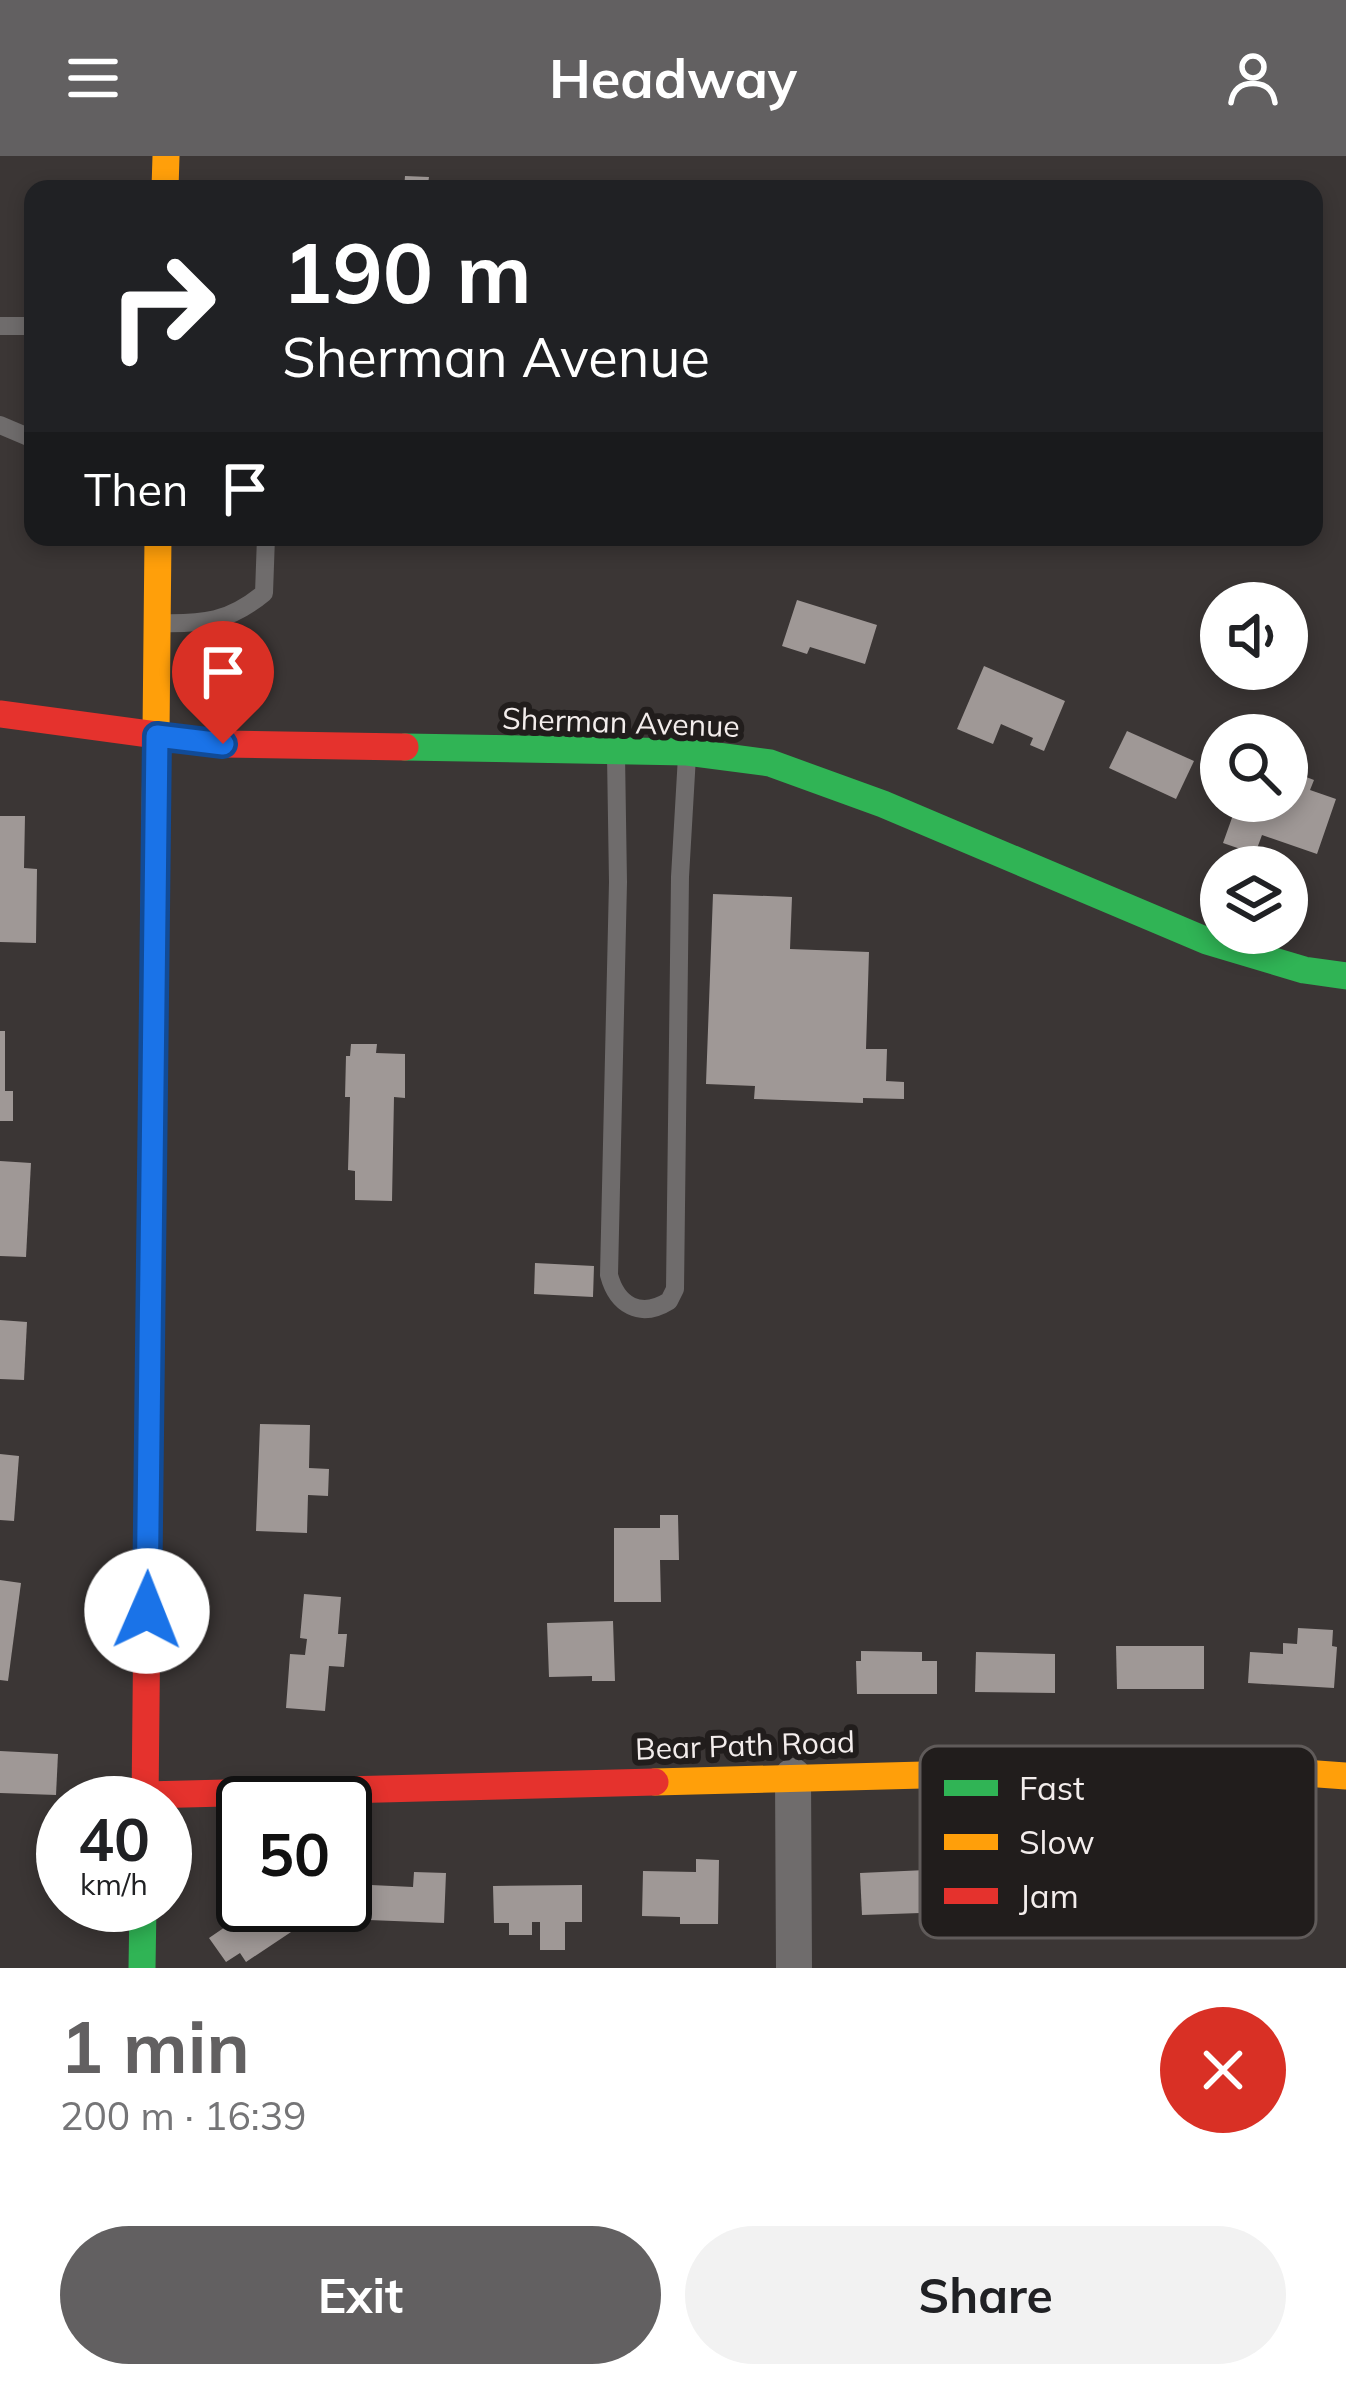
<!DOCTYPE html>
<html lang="en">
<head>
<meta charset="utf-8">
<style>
  :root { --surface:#fff; --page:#f2f2f2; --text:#202124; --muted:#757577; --accent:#626061 }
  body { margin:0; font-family:Mulish,sans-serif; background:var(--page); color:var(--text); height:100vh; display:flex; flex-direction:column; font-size:45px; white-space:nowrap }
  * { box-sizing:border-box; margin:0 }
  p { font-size:39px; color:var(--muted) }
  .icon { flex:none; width:66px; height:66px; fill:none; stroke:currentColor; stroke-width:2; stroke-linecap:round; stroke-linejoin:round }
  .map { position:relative; height:1812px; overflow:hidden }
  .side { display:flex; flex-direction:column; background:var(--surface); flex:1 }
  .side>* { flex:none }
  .top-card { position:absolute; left:24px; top:24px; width:1299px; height:366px; border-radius:24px; box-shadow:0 6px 18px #0003; background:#202124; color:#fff; overflow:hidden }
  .tools { position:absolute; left:1200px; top:426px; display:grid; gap:24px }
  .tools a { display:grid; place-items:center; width:108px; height:108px; border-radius:50%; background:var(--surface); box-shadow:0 6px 18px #0003; font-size:60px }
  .speed { position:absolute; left:36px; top:1620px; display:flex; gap:24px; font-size:60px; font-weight:700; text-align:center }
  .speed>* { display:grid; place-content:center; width:156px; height:156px; border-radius:50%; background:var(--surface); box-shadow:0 6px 18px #0003; line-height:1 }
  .speed small { font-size:30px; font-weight:400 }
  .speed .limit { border:6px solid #111; border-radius:18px; background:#fff; color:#111 }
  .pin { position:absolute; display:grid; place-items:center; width:102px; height:102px; color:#fff; margin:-123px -51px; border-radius:50% 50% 50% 0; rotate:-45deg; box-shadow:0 0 12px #0007 }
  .pin .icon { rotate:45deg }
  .me { position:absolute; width:132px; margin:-66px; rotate:1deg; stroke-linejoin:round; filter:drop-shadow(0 0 9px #0008) }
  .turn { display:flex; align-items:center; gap:42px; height:252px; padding:0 60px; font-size:54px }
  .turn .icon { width:156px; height:156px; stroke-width:2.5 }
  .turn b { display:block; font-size:84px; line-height:102px }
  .then { display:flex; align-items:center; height:114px; padding:0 60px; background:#0003; gap:24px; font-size:45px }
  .round { display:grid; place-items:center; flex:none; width:126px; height:126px; border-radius:63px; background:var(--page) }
  .overview { display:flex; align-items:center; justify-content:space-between; height:204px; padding:0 60px }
  h1 { font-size:72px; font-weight:700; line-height:90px; color:var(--accent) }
  .cta { display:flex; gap:24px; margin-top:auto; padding:24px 60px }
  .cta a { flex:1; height:138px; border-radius:72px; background:var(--accent); color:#fff; font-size:48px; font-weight:700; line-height:138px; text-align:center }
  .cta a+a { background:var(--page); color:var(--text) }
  header { display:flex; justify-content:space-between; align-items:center; height:156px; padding:0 60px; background:var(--accent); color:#fff; font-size:54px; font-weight:700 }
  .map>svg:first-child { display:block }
</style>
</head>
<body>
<header><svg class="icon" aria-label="menu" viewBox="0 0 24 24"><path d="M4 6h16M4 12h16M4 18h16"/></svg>Headway<svg class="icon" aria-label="person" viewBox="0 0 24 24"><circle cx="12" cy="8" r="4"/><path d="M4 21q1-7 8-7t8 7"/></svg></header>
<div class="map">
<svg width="1346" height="1812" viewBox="0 0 1346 1812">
  <rect width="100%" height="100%" fill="#3b3635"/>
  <g fill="#9f9896">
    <polygon points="405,20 429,21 428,28 444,29 444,33 404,33"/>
    <polygon points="797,444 877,469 865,508 810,491 807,498 782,490"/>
    <polygon points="984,510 1065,545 1044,595 1030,589 1033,582 1001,568 993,588 957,573"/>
    <polygon points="1127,575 1194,605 1176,643 1109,612"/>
    <polygon points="1293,616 1314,624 1310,634 1336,643 1317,698 1262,679 1255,698 1223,687 1238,645 1287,645 1287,624 1290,625"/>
    <polygon points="0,660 25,660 24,712 37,713 36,787 0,786"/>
    <polygon points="713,738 792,741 790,793 869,796 866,893 887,893 886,925 904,926 904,943 863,942 863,947 754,943 755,930 706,928"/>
    <polygon points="0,875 5,875 5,935 13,935 13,965 0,965"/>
    <polygon points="351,888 377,888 376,897 405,898 405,942 394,941 392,1045 355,1044 355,1015 348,1014 350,941 345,941 346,900 350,900"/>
    <polygon points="0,1005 31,1007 26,1101 0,1100"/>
    <polygon points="535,1107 594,1110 593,1141 534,1138"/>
    <polygon points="0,1164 27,1166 24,1224 0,1223"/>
    <polygon points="260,1268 310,1269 309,1312 329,1313 328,1340 308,1339 307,1377 256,1375"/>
    <polygon points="0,1298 19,1300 14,1365 0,1364"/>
    <polygon points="660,1359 678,1359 679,1404 660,1404 661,1446 614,1446 614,1372 660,1372"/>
    <polygon points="0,1424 21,1427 8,1525 0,1524"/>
    <polygon points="304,1438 341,1441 338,1478 347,1478 344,1511 329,1510 325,1555 286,1552 290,1498 305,1499 307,1483 300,1482"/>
    <polygon points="613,1465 615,1525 592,1525 592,1520 549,1521 547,1467"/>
    <polygon points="1298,1472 1333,1474 1332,1490 1337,1491 1334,1532 1248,1527 1250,1496 1283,1498 1283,1487 1297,1488"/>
    <polygon points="1116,1490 1204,1490 1204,1533 1117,1533"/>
    <polygon points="861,1495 922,1496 922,1505 937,1505 937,1538 857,1538 856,1505 861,1505"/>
    <polygon points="976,1496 1055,1498 1055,1537 975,1536"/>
    <polygon points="0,1595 58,1598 56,1639 0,1637"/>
    <polygon points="696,1703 719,1704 718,1768 680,1768 680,1761 642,1760 643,1715 696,1716"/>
    <polygon points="948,1713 950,1756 862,1759 860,1717"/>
    <polygon points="414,1716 446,1717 444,1767 369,1764 371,1729 413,1731"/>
    <polygon points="582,1729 582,1766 565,1766 565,1794 540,1794 540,1766 532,1766 532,1779 509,1779 509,1767 494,1767 493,1730"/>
    <polygon points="257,1749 312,1749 318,1758 246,1806 240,1797 226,1806 209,1782"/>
  </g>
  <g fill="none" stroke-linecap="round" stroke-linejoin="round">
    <g stroke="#6f6c6c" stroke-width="18">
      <polyline points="0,170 33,170"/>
      <polyline points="0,269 33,283"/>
      <path d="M159,467c45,1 70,-1 105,-30l2,-56"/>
      <path d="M616,599l2,127 -9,393c8,30 31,44 60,26l6,-12 5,-412 7,-121"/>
    </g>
    <polyline stroke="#6f6c6c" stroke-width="36" points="793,1620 794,1812"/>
    <g stroke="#30b455" stroke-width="27">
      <polyline points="405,591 687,596 770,607 883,648 1207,785 1304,814 1346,820"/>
      <polyline points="142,1812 143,1749"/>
    </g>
    <g stroke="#ff9f0a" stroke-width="27">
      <polyline points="165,33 166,0"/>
      <polyline points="150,1165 158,381"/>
      <polyline points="655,1626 1223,1611 1346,1620"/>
    </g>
    <g stroke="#e5322d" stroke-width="27">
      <polyline points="0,558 223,588 405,591"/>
      <polyline points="145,1639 655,1626"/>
      <polyline points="145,1647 150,1165"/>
    </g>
  </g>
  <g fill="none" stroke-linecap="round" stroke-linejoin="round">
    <defs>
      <polyline id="route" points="147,1455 157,580 223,588"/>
    </defs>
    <use href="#route" stroke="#114b97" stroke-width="30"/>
    <use href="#route" stroke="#1a73e8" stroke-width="21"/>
  </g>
  <g text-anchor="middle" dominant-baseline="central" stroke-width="12" stroke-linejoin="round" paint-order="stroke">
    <g font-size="30" fill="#f3edec" stroke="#211d1c">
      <text transform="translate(621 566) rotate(2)">Sherman Avenue</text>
      <text transform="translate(745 1589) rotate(-2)">Bear Path Road</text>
    </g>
  </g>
  <rect x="920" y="1590" width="396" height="192" rx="18" fill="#211d1c" stroke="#605b5a" stroke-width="3"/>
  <rect x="944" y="1624" width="54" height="16" fill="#30b455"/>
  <rect x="944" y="1678" width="54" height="16" fill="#ff9f0a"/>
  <rect x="944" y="1732" width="54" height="16" fill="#e5322d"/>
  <g font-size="33" fill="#f3edec">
    <text x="1019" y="1644">Fast</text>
    <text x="1019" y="1698">Slow</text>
    <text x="1019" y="1752">Jam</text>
  </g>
</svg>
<div class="tools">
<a><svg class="icon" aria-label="sound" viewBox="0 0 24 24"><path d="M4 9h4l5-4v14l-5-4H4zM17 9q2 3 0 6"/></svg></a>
<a><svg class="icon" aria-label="search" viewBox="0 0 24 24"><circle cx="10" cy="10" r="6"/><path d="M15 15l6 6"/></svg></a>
<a><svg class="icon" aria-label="layers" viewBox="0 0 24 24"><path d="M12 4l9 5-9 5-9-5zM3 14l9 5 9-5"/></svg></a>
</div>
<div class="speed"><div>40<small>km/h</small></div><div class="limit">50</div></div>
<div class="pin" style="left:223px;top:588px;background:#d93025"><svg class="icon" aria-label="arrive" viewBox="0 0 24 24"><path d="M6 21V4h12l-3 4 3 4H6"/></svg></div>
<svg class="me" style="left:147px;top:1455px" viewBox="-20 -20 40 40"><circle r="19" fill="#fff"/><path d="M0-13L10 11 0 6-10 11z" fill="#1a73e8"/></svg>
<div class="top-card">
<div class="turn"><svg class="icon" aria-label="right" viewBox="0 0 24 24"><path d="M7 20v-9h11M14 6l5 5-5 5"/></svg><div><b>190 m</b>Sherman Avenue</div></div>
<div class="then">Then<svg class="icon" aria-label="arrive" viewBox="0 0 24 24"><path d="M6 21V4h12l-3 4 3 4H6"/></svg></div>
</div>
</div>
<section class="side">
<div class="overview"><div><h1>1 min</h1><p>200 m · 16:39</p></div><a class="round" style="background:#d93025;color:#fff"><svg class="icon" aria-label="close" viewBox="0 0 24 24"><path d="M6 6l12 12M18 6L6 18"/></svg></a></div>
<div class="cta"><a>Exit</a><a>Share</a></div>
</section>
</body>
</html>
